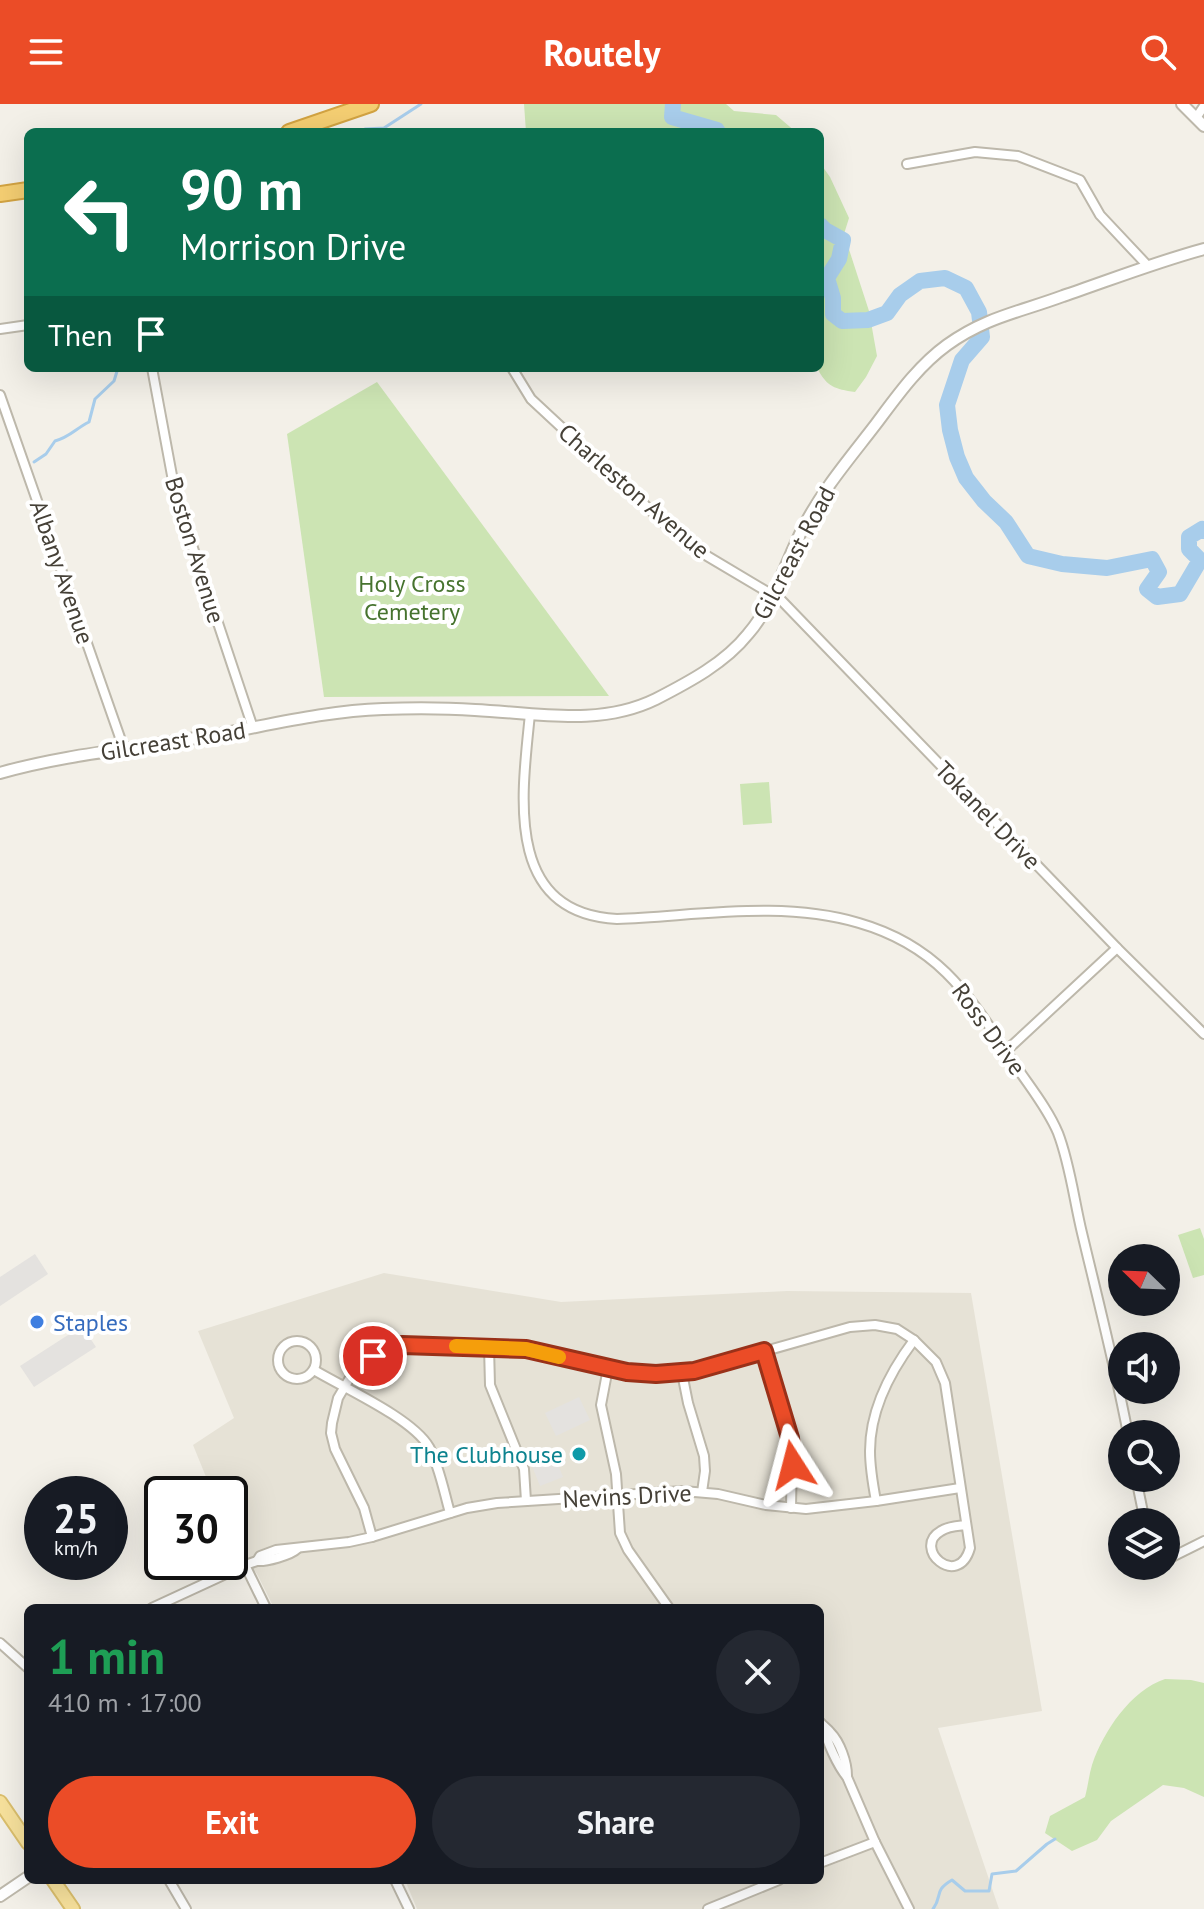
<!DOCTYPE html>
<html lang="en">
<head>
<meta charset="utf-8">
<style>
  :root { --surface:#171b24; --page:#242831; --text:#f1f3f6; --muted:#9ea1a6; --accent:#eb4c27 }
  body { margin:0; font-family:"PT Sans",sans-serif; background:var(--page); color:var(--text); height:100vh; display:flex; flex-direction:column; font-size:30px; white-space:nowrap }
  * { box-sizing:border-box; margin:0 }
  p { font-size:26px; color:var(--muted) }
  .icon { flex:none; width:44px; height:44px; fill:none; stroke:currentColor; stroke-width:2; stroke-linecap:round; stroke-linejoin:round }
  .map { position:relative; flex:1; overflow:hidden }
  .panel { position:absolute; left:24px; top:1500px; width:800px; height:280px; display:flex; flex-direction:column; background:var(--surface); border-radius:12px; box-shadow:0 8px 32px #0002 }
  .panel>* { flex:none }
  .guide { position:absolute; left:24px; top:24px; width:800px; height:244px; border-radius:12px; box-shadow:0 8px 32px #0002; background:#0b6e4f; color:#fff; overflow:hidden }
  .needle { width:52px; rotate:293deg }
  .fabs { position:absolute; left:1108px; top:1140px; display:grid; gap:16px }
  .fabs a { display:grid; place-items:center; width:72px; height:72px; border-radius:50%; background:var(--surface); box-shadow:0 8px 32px #0002; font-size:40px }
  .speed { position:absolute; left:24px; top:1372px; display:flex; gap:16px; font-size:40px; font-weight:700; text-align:center }
  .speed>* { display:grid; place-content:center; width:104px; height:104px; border-radius:50%; background:var(--surface); box-shadow:0 8px 32px #0002; line-height:1 }
  .speed small { font-size:20px; font-weight:400 }
  .speed .limit { border:4px solid #111; border-radius:12px; background:#fff; color:#111 }
  .pin { position:absolute; display:grid; place-items:center; width:68px; height:68px; color:#fff; margin:-34px; border:4px solid #fff; border-radius:50%; box-shadow:0 2px 8px #0007 }
  .me { position:absolute; width:88px; margin:-44px; rotate:351deg; stroke-linejoin:round; filter:drop-shadow(0 0 6px #0008) }
  .turn { display:flex; align-items:center; gap:28px; height:168px; padding:0 24px; font-size:36px }
  .turn .icon { width:104px; height:104px; stroke-width:2.5 }
  .turn b { display:block; font-size:56px; line-height:68px }
  .then { display:flex; align-items:center; height:76px; padding:0 24px; background:#0003; gap:16px; font-size:30px }
  .round { display:grid; place-items:center; flex:none; width:84px; height:84px; border-radius:42px; background:var(--page) }
  .headline { display:flex; align-items:center; justify-content:space-between; height:136px; padding:0 24px }
  h1 { font-size:48px; font-weight:700; line-height:60px; color:#1e9e55 }
  .primary-button { display:flex; gap:16px; margin-top:auto; padding:16px 24px }
  .primary-button a { flex:1; height:92px; border-radius:48px; background:var(--accent); color:#fff; font-size:32px; font-weight:700; line-height:92px; text-align:center }
  .primary-button a+a { background:var(--page); color:var(--text) }
  header { display:flex; justify-content:space-between; align-items:center; height:104px; padding:0 24px; background:var(--accent); color:#fff; font-size:36px; font-weight:700 }
  .map>svg:first-child { display:block }
</style>
</head>
<body>
<header><svg class="icon" aria-label="menu" viewBox="0 0 24 24"><path d="M4 6h16M4 12h16M4 18h16"/></svg>Routely<svg class="icon" aria-label="search" viewBox="0 0 24 24"><circle cx="10" cy="10" r="6"/><path d="M15 15l6 6"/></svg></header>
<div class="map">
<svg width="1204" height="1805" viewBox="0 0 1204 1805">
  <rect width="100%" height="100%" fill="#f3f0e8"/>
  <polygon fill="#e6e2d6" points="384,1169 561,1198 787,1187 971,1189 1042,1607 938,1624 999,1805 417,1805 405,1776 820,1776 820,1504 380,1504 379,1502 374,1504 274,1504 257,1470 243,1453 230,1427 230,1390 213,1390 193,1341 234,1314 198,1227"/>
  <g fill="#cce4b3">
    <polygon points="524,0 726,0 734,7 776,11 796,28 526,28"/>
    <path d="M820,59l10,14 19,41 -5,16 25,77 8,45 -11,21 -11,15c-20,-3 -28,-5 -38,-24h3z"/>
    <polygon points="377,278 609,592 324,593 287,330"/>
    <polygon points="769,678 772,719 743,721 740,680"/>
    <polygon points="1200,1124 1204,1135 1204,1171 1193,1174 1178,1131"/>
    <path d="M1165,1575l26,1 13,3v114l-20,-9 -21,-3 -52,36 -14,19 -25,11 -27,-18 5,-17 35,-19c3,-11 4,-22 7,-32 11,-33 39,-75 73,-86z"/>
  </g>
  <g fill="#e4e2df">
    <polygon points="35,1150 48,1170 0,1202 0,1173"/>
    <polygon points="82,1222 96,1243 34,1283 20,1262"/>
    <polygon points="579,1293 590,1316 556,1332 545,1309"/>
    <polygon points="551,1343 563,1373 540,1382 528,1352"/>
  </g>
  <g fill="none" stroke-linecap="round" stroke-linejoin="round">
    <g stroke="#a8cdeb" stroke-width="3">
      <polyline points="360,28 365,25 384,24 421,0"/>
      <path d="M34,358l12,-8 9,-13c15,-4 20,-12 34,-19l6,-23 19,-18 4,-13"/>
      <path d="M933,1805c10,-13 0,-18 19,-29l13,11h24l3,-17 24,-3 31,-27 8,-5"/>
    </g>
    <g stroke="#a8cdeb" stroke-width="16">
      <polyline points="673,0 672,13 717,26 718,28"/>
      <polyline points="820,121 825,126 843,136 839,155 827,174 833,194 833,210 842,217 868,216 887,209 900,191 920,177 945,174 966,184 979,208 982,233 962,256 947,301 950,326 957,353 966,374 984,397 1006,418 1028,452 1062,460 1107,464 1152,455 1159,468 1147,485 1157,493 1180,490 1200,456 1189,445 1189,433 1202,425 1204,427"/>
    </g>
    <defs>
      <g id="minor">
        <polyline points="1196,14 1204,2"/>
        <polyline points="907,60 975,48 1018,52 1080,76 1100,111 1147,161"/>
        <polyline points="0,225 28,221"/>
        <polyline points="152,264 176,393 253,624"/>
        <polyline points="512,264 531,295 674,428 697,446 781,496 1117,844 1204,930"/>
        <polyline points="0,291 124,645"/>
        <path d="M530,610c-8,80 -27,199 87,205 80,-3 164,-19 242,4 83,24 112,76 157,143 14,21 32,43 42,67 12,31 16,67 24,100 16,67 33,133 46,201"/>
        <polyline points="1006,947 1117,844"/>
        <circle cx="297" cy="1256" r="19"/>
        <polyline points="489,1243 490,1281 524,1365 526,1397"/>
        <polyline points="764,1247 786,1321 792,1349 791,1404"/>
        <polyline points="608,1264 601,1301 616,1370 620,1429 628,1446 669,1504"/>
        <path d="M314,1266c30,18 98,48 115,77 10,18 15,45 21,66"/>
        <polyline points="682,1269 688,1299 704,1352 705,1367 702,1388"/>
        <polyline points="1136,1374 1145,1418"/>
        <path d="M876,1397c-3,-16 -6,-33 -6,-50 0,-42 20,-79 44,-111"/>
        <path d="M372,1433l-8,-29 -29,-59 -4,-16 1,-10 6,-25 16,-27 19,-15 19,-9 22,-2 112,4 101,23 43,2 39,-7 141,-40 25,-2 22,4 17,11 22,22 9,21 25,165c-12,42 -59,0 -29,-17 7,-5 17,-5 25,-6"/>
        <polyline points="1166,1456 1204,1437"/>
        <path d="M257,1457c9,1 34,-6 40,-12"/>
        <polyline points="245,1461 257,1457 260,1452 276,1446 349,1438 372,1433 467,1404 497,1399 683,1387 718,1390 766,1401 806,1405 876,1397 960,1384"/>
        <polyline points="152,1504 245,1461 266,1504"/>
        <polyline points="0,1539 28,1564"/>
        <path d="M820,1618c3,4 7,6 10,10 10,10 17,30 17,44"/>
        <path d="M824,1623c2,14 14,39 23,50l28,65 34,67"/>
        <polyline points="820,1759 875,1738"/>
        <polyline points="169,1776 186,1805"/>
        <polyline points="395,1776 409,1805"/>
        <polyline points="708,1805 779,1776"/>
      </g>
      <g id="tertiary">
        <polyline points="1182,0 1204,22"/>
        <path d="M0,669c66,-19 134,-24 202,-36 60,-10 120,-26 181,-28 31,-1 62,-1 92,1 62,3 124,17 181,-11 33,-17 69,-36 92,-65 26,-30 37,-71 55,-106 20,-39 47,-70 73,-104 21,-28 42,-58 71,-79 39,-28 73,-33 116,-49 47,-16 93,-34 141,-47"/>
        <polyline points="0,1792 28,1773"/>
      </g>
      <g id="primary">
        <polyline points="0,1698 28,1739"/>
        <polyline points="53,1776 73,1805"/>
      </g>
      <g id="motorway">
        <polyline points="289,28 371,0"/>
        <polyline points="0,90 28,86"/>
      </g>
    </defs>
    <use href="#minor" stroke="#bdb8ab" stroke-width="12"/>
    <use href="#tertiary" stroke="#bdb8ab" stroke-width="14"/>
    <use href="#primary" stroke="#dbbf6d" stroke-width="16"/>
    <use href="#motorway" stroke="#d2a342" stroke-width="18"/>
    <use href="#minor" stroke="#fff" stroke-width="8"/>
    <use href="#tertiary" stroke="#fff" stroke-width="10"/>
    <use href="#primary" stroke="#f7e19c" stroke-width="12"/>
    <use href="#motorway" stroke="#f4ce72" stroke-width="14"/>
  </g>
  <g fill="none" stroke-linecap="round" stroke-linejoin="round">
    <defs>
      <polyline id="route" points="373,1252 392,1243 402,1241 526,1245 627,1268 656,1270 694,1267 764,1247 790,1334 793,1361"/>
    </defs>
    <use href="#route" stroke="#993119" stroke-width="20"/>
    <use href="#route" stroke="#eb4c27" stroke-width="14"/>
    <polyline stroke="#f59e0b" stroke-width="14" points="456,1242 526,1245 559,1253"/>
  </g>
  <circle fill="#3f7fe0" stroke="#fff" stroke-width="3" cx="37" cy="1218" r="8"/>
  <circle fill="#0f9aa8" stroke="#fff" stroke-width="3" cx="579" cy="1350" r="8"/>
  <g text-anchor="middle" dominant-baseline="central" stroke-width="8" stroke-linejoin="round" paint-order="stroke">
    <g font-size="24" fill="#454037" stroke="#fff">
      <text transform="translate(634 387) rotate(41)">Charleston Avenue</text>
      <text transform="translate(195 446) rotate(73)">Boston Avenue</text>
      <text transform="translate(794 449) rotate(-62)">Gilcreast Road</text>
      <text transform="translate(62 468) rotate(71)">Albany Avenue</text>
      <text transform="translate(173 637) rotate(-9)">Gilcreast Road</text>
      <text transform="translate(988 711) rotate(46)">Tokanel Drive</text>
      <text transform="translate(989 925) rotate(54)">Ross Drive</text>
      <text transform="translate(627 1392) rotate(-3)">Nevins Drive</text>
    </g>
    <g font-size="24" fill="#46732e" stroke="#fff">
      <text x="412" y="479">Holy Cross<tspan x="412" dy="28">Cemetery</tspan></text>
    </g>
    <g font-size="24" fill="#366cbe" stroke="#fff" text-anchor="start">
      <text x="53" y="1218">Staples</text>
    </g>
    <g font-size="24" fill="#0d838f" stroke="#fff" text-anchor="end">
      <text x="563" y="1350">The Clubhouse</text>
    </g>
  </g>
</svg>
<div class="fabs">
<a><svg class="needle" viewBox="-14 -14 28 28"><path d="M0-13l5 13h-10z" fill="#e53935"/><path d="M0 13l5-13h-10z" fill="#9ea1a6"/></svg></a>
<a><svg class="icon" aria-label="sound" viewBox="0 0 24 24"><path d="M4 9h4l5-4v14l-5-4H4zM17 9q2 3 0 6"/></svg></a>
<a><svg class="icon" aria-label="search" viewBox="0 0 24 24"><circle cx="10" cy="10" r="6"/><path d="M15 15l6 6"/></svg></a>
<a><svg class="icon" aria-label="layers" viewBox="0 0 24 24"><path d="M12 4l9 5-9 5-9-5zM3 14l9 5 9-5"/></svg></a>
</div>
<div class="speed"><div>25<small>km/h</small></div><div class="limit">30</div></div>
<div class="pin" style="left:373px;top:1252px;background:#d93025"><svg class="icon" aria-label="arrive" viewBox="0 0 24 24"><path d="M6 21V4h12l-3 4 3 4H6"/></svg></div>
<svg class="me" style="left:793px;top:1361px" viewBox="-20 -20 40 40"><path d="M0-17L14 15 0 8-14 15z" fill="#eb4c27" stroke="#fff" stroke-width="4"/></svg>
<div class="guide">
<div class="turn"><svg class="icon" aria-label="left" viewBox="0 0 24 24"><path d="M17 20v-9H6M10 6l-5 5 5 5"/></svg><div><b>90 m</b>Morrison Drive</div></div>
<div class="then">Then<svg class="icon" aria-label="arrive" viewBox="0 0 24 24"><path d="M6 21V4h12l-3 4 3 4H6"/></svg></div>
</div>
<section class="panel">
<div class="headline"><div><h1>1 min</h1><p>410 m · 17:00</p></div><a class="round"><svg class="icon" aria-label="close" viewBox="0 0 24 24"><path d="M6 6l12 12M18 6L6 18"/></svg></a></div>
<div class="primary-button"><a>Exit</a><a>Share</a></div>
</section>
</div>
</body>
</html>
